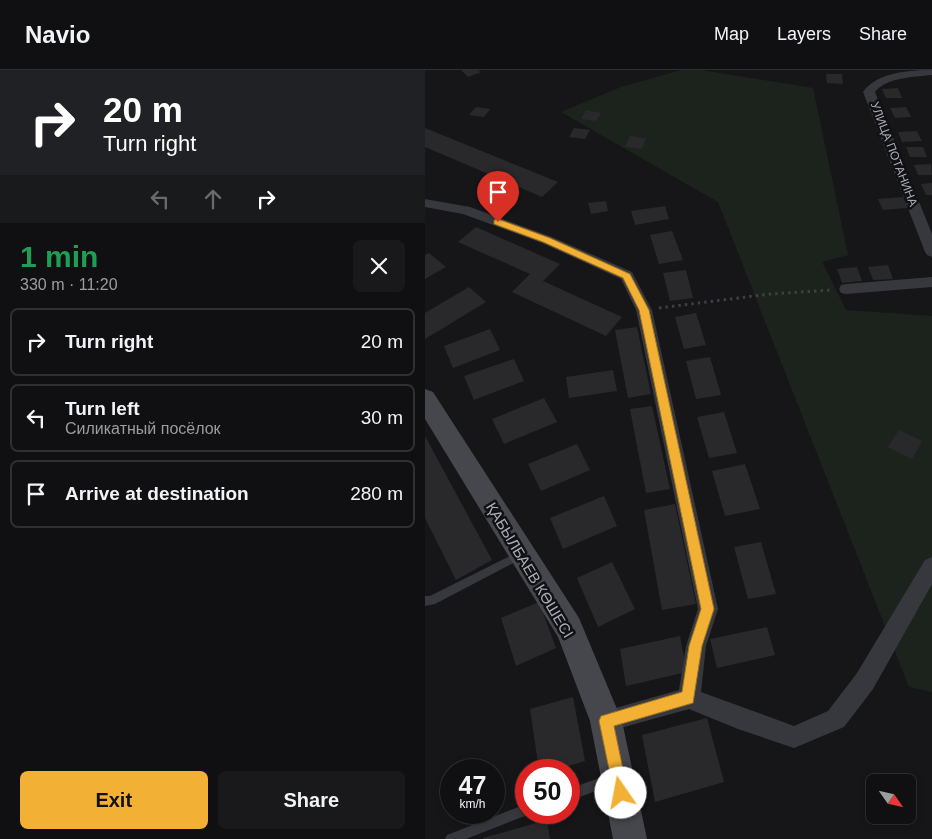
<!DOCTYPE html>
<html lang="en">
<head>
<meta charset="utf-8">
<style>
  :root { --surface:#101012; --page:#19191b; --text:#f1f3f6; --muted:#9c9d9f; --line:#303032; --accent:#f2b134 }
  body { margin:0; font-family:Arial,sans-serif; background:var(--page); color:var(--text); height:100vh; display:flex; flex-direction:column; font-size:19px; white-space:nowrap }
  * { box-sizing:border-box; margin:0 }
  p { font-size:16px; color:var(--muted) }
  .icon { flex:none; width:28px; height:28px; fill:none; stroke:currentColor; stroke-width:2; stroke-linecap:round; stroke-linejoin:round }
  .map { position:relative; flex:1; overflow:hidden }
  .details { display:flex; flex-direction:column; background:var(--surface); width:425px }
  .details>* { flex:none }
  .hud { background:#202124; color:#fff; overflow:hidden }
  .needle { width:32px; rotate:124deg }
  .buttons { position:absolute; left:441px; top:704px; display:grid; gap:10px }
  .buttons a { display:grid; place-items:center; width:50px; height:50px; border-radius:8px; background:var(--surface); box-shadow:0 2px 8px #0003,0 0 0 1px var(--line); font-size:25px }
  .speed { position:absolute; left:15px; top:689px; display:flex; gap:10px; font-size:25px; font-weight:700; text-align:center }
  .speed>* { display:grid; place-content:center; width:65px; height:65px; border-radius:50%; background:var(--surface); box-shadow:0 2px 8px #0003,0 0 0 1px var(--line); line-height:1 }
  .speed small { font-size:12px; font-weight:400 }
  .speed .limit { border:8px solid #d22; background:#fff; color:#111 }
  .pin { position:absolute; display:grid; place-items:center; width:42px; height:42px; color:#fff; margin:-51px -21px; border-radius:50% 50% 50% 0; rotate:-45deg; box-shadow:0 0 5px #0007 }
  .pin .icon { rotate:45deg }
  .me { position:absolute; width:55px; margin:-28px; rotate:348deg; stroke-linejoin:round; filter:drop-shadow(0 0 4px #0008) }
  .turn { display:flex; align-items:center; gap:18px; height:105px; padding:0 20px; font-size:22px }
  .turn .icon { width:65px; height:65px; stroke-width:2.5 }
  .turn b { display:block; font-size:35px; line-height:42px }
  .lanes { display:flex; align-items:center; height:48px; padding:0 20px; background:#0003; justify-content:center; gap:25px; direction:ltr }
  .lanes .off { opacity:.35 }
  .round { display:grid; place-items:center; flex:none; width:52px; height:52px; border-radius:8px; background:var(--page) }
  .headline { display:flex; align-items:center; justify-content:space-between; height:85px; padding:0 20px }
  h1 { font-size:30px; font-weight:800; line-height:38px; color:#1e9e55 }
  .action { display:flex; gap:10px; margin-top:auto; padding:10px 20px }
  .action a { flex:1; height:58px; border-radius:8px; background:var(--accent); color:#111; font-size:20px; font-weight:800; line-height:58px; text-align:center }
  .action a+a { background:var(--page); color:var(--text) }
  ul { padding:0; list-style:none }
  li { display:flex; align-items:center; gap:15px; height:68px; margin:0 10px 8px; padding:0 10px; border:2px solid var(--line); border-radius:8px }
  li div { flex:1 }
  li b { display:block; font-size:19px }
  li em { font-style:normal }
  header { display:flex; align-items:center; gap:30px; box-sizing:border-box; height:70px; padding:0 25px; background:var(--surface); border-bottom:1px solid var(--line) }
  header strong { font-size:24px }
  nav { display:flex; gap:28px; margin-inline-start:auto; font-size:18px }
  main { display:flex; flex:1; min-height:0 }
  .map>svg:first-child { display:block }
</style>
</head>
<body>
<header>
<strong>Navio</strong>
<nav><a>Map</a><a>Layers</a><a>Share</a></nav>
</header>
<main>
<section class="details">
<div class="hud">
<div class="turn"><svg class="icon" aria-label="right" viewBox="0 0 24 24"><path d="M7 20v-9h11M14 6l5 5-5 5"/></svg><div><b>20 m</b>Turn right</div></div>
<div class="lanes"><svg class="icon off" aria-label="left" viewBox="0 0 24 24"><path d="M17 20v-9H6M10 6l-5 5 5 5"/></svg><svg class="icon off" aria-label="ahead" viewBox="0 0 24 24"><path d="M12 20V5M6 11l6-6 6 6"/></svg><svg class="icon" aria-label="right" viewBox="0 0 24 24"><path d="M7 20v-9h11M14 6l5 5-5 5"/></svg></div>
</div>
<div class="headline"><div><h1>1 min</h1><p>330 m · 11:20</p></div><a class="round"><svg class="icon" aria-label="close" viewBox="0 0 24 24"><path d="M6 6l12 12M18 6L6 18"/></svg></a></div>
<ul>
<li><svg class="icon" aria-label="right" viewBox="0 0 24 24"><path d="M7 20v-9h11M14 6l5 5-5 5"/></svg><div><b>Turn right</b></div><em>20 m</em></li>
<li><svg class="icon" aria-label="left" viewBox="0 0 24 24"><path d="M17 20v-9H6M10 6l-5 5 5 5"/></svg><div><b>Turn left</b><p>Силикатный посёлок</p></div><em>30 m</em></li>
<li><svg class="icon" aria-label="arrive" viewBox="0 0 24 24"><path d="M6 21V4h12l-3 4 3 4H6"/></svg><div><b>Arrive at destination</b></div><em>280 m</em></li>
</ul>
<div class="action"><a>Exit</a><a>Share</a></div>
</section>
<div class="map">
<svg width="507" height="769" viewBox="0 0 507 769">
  <rect width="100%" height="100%" fill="#161618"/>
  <polygon fill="#1c231d" points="256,0 276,0 388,18 423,185 397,192 421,240 507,246 507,622 484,617 293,132 136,42 196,17"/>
  <g fill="#29292c">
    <polygon points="36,0 53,0 56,2 43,7"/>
    <polygon points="401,4 417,4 418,14 402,13"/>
    <polygon points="473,18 477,28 461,28 457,19"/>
    <polygon points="51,37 65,39 59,47 44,45"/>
    <polygon points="481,37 486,47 470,48 465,38"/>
    <polygon points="161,40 176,43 171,51 156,49"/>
    <polygon points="0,58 133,112 117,127 0,77"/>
    <polygon points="149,58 165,60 160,69 144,67"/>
    <polygon points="492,61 497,71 477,72 473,62"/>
    <polygon points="205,66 221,68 217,79 200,77"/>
    <polygon points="481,77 498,77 502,87 485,87"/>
    <polygon points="506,94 507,105 493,105 489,95"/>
    <polygon points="507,113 507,125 501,125 496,114"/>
    <polygon points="478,127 483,138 458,140 453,129"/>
    <polygon points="181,131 183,141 166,144 163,133"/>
    <polygon points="240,136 244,149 210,155 206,141"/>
    <polygon points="51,157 135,194 118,211 197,247 181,266 87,222 105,204 33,172"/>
    <polygon points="247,161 258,190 234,194 225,165"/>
    <polygon points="4,183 21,197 0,209 0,185"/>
    <polygon points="463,195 468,209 448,210 443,197"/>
    <polygon points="432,197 437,211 417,213 412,199"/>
    <polygon points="261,200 268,228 245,231 238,203"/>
    <polygon points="44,217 61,232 0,269 0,243"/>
    <polygon points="271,243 281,275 259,279 250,247"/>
    <polygon points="212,257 226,324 203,328 190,260"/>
    <polygon points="65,259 75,280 28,298 19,276"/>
    <polygon points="285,287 296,325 271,329 261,291"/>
    <polygon points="89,289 99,311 49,330 39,306"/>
    <polygon points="188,300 192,321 144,328 141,307"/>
    <polygon points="119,328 132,352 79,374 67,349"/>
    <polygon points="227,336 245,419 221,423 205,339"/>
    <polygon points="299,342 312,383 284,388 272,347"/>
    <polygon points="474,360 497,371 487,389 463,377"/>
    <polygon points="0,366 67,490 31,510 0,448"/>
    <polygon points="152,374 165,400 116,421 103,394"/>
    <polygon points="320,394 335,439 300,446 287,401"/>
    <polygon points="179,426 192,456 138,479 125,448"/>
    <polygon points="250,434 271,534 237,540 219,440"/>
    <polygon points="336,472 351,524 323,529 309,477"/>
    <polygon points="187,492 210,539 173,557 152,508"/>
    <polygon points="114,532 131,578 91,596 76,548"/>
    <polygon points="342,557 350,585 292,598 285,569"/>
    <polygon points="255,566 262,602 201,616 195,579"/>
    <polygon points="148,627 160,691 131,700 114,700 105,639"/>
    <polygon points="282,648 299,712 230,732 217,665"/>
    <polygon points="122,750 125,769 58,769 58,768"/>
  </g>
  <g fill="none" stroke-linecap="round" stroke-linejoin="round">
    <polyline stroke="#3d3f44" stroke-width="3" stroke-dasharray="2.5 4" stroke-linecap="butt" points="234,238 345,224 407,220"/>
    <g fill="#37383d" fill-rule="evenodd">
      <polygon points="95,481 98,482 100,485 98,488 10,534 0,536 0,526 5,526"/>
      <polygon points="188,703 192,705 194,709 192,713 144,731 144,719"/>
      <polygon points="101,734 101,742 106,742 105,744 41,769 20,769 22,765"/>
    </g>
    <g fill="#37383d" fill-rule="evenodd">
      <path d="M496,0h11v5c-18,2 -45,2 -57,17l57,142v23l-5,-2 -2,-3 -62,-160c13,-18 37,-20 58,-22z"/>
      <polygon points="0,129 45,137 127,167 207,202 209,206 227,240 293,539 281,576 276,622 369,656 403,641 432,603 500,490 507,487 507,514 448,619 419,657 369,678 313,659 264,639 181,662 173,659 170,651 173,643 254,620 261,576 273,539 211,240 196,209 117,173 38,144 0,137"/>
      <polygon points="507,207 507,217 421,224 416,223 414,219 416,215 421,214"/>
    </g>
    <polygon fill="#45474d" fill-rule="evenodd" points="0,319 8,322 154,548 197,651 222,769 188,769 165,651 133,567 0,349"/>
  </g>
  <polygon fill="#f2b134" stroke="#9d7322" points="73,149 125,168 205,204 206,206 224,240 289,539 277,576 268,633 189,656 203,723 201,728 196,730 191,728 189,723 174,651 176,646 257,622 264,576 276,539 214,240 198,208 118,172 69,154 69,150"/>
  <g text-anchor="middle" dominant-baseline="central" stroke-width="5" stroke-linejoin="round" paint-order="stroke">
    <g font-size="12" fill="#a8adb8" stroke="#111113">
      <text transform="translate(469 84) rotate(69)">УЛИЦА ПОТАНИНА</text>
    </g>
    <g font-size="15" fill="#a8adb8" stroke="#111113">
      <text transform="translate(105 500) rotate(59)">ҚАБЫЛБАЕВ КӨШЕСІ</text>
    </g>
  </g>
</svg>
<div class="buttons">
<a><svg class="needle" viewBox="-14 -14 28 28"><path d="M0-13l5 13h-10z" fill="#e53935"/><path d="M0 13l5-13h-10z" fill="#9c9d9f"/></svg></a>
</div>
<div class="speed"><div>47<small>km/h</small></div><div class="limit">50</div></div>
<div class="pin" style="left:73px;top:152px;background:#d93025"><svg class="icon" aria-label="arrive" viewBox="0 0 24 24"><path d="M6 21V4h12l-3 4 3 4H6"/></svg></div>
<svg class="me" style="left:196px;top:723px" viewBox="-20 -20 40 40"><circle r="19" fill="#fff"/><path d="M0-13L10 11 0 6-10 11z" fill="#f2b134"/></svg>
</div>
</main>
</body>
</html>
